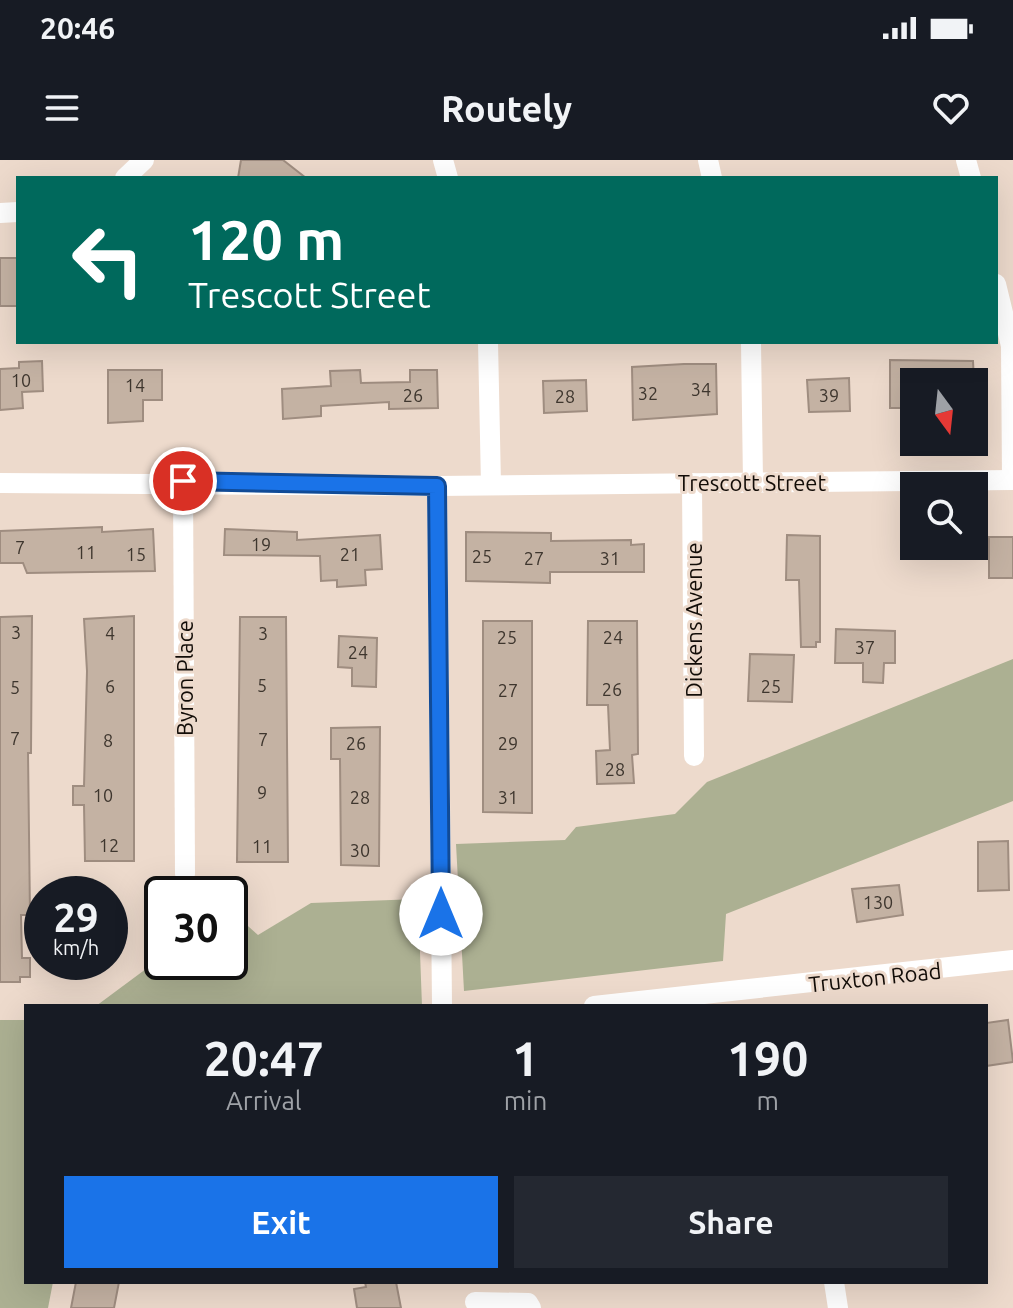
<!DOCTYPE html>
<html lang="en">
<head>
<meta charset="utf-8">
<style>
  :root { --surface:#171b24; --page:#242831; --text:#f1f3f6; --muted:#9ea1a6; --accent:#1a73e8 }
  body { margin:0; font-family:Ubuntu,sans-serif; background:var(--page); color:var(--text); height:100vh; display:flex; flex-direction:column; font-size:30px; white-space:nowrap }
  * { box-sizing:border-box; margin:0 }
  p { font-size:26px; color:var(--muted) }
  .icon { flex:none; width:44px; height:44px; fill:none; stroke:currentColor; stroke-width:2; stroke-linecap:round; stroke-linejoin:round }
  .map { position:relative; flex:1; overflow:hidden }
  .details { position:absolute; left:24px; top:844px; width:964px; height:280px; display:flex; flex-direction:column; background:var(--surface); border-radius:0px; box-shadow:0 8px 32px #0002 }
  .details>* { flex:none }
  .banner { position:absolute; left:16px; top:16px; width:982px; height:168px; border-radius:0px; box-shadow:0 8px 32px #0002; background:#00695c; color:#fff; overflow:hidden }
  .needle { width:52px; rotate:165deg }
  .fabs { position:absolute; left:900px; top:208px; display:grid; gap:16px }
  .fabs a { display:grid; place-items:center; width:88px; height:88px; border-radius:0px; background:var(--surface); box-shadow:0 8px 32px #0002; font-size:40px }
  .speed { position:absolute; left:24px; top:716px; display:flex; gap:16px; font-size:40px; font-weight:700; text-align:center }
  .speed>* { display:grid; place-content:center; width:104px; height:104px; border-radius:50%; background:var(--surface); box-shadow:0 8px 32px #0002; line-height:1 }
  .speed small { font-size:20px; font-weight:400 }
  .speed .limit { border:4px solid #111; border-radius:12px; background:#fff; color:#111 }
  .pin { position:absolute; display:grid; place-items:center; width:68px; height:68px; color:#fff; margin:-34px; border:4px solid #fff; border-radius:50%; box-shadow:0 2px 8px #0007 }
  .me { position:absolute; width:88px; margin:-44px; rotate:0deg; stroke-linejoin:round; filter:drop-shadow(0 0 6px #0008) }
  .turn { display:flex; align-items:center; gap:28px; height:168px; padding:0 40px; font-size:36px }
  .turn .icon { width:104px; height:104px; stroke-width:2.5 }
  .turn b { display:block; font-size:56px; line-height:68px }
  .eta { display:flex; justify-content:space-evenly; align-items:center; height:136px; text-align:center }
  .eta b { font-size:48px; font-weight:700; line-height:56px }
  .button { display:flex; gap:16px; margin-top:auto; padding:16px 40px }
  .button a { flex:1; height:92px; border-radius:0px; background:var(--accent); color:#fff; font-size:32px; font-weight:700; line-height:92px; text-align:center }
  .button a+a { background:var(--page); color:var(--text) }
  .status { display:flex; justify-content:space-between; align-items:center; height:56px; padding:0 40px; background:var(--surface); direction:ltr }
  .status svg { height:22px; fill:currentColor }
  header { display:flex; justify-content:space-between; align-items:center; height:104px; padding:0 40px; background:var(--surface); font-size:36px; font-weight:700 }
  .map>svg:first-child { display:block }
</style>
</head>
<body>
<div class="status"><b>20:46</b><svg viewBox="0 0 49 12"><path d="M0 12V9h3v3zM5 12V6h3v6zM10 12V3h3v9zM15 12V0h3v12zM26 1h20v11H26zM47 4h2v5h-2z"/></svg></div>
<header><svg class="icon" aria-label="menu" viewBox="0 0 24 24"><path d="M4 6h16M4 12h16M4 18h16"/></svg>Routely<svg class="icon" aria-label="heart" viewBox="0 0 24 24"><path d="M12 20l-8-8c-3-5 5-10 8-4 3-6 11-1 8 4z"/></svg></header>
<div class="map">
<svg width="1013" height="1148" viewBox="0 0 1013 1148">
  <rect width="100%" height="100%" fill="#eddacc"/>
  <g fill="#acb092">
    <polygon points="1013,499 1013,641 726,754 723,801 464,831 456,684 565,680 576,667 675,654 707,622"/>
    <polygon points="418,739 422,846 96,846 158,800 162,783 162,802 230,802 230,750 258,775 311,743"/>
    <polygon points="0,860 26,860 26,1122 53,1122 48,1148 0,1148"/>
  </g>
  <g fill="#c4b2a3" stroke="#9f8d80" stroke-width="2">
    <polygon points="241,0 283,0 306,18 238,18"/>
    <rect x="0" y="98" width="18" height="48"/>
    <polygon points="890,200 973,201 974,222 914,222 914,248 890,248"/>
    <polygon points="42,201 43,231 22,232 23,248 0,250 0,209 19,208 19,202"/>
    <polygon points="684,204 716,204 717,254 633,260 632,207"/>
    <polygon points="108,210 162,210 162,240 143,240 143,261 108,263"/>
    <polygon points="360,210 361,223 410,222 410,210 437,210 438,248 389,249 389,242 321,246 321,256 283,259 282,229 331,226 330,211"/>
    <polygon points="849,218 850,251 809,252 807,220"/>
    <polygon points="586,220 587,251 544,253 543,221"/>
    <polygon points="102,367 102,372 153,369 155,411 27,413 23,403 0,403 0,371"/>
    <polygon points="225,369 297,372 297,380 380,375 382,409 365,410 366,425 337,427 337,420 321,421 320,396 224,395"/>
    <polygon points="466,372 551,373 551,381 631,380 631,385 644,384 644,412 550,412 550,423 466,421"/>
    <polygon points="787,375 820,376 820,482 816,482 816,487 801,487 799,420 786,420"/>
    <rect x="989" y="377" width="24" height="41"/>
    <polygon points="32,456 31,593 28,593 30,755 21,755 22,798 30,798 30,817 20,817 20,822 0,822 0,457"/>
    <polygon points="134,456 134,701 85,701 84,645 73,645 73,626 84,626 87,511 84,459"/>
    <polygon points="240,457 286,457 288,702 237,702"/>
    <polygon points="483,461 532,461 532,653 483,652"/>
    <polygon points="588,461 637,461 638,594 632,595 634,623 597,624 596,591 610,590 608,545 587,545"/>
    <polygon points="836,469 895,471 895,503 884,503 883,523 863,522 863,503 835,503"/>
    <polygon points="339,476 377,478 376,527 352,526 352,508 338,507"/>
    <polygon points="750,494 794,495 792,542 748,541"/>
    <polygon points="380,567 379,706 341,705 340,599 331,599 331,568"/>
    <polygon points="1008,681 1009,730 978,731 978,682"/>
    <polygon points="899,725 903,755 857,762 852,729"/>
    <polygon points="1008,860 1013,902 986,906 986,863"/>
    <polygon points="76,1122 119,1122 114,1148 71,1148"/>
    <polygon points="365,1122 396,1122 401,1148 357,1148 354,1129 366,1127"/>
  </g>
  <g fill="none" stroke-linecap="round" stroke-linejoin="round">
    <g stroke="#fff" stroke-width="20">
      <polyline points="443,0 448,18"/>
      <polyline points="708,0 712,18"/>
      <polyline points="966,0 971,18"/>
      <polyline points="125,18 144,0"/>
      <polyline points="0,53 18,52"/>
      <polyline points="996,124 1011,186 1012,320"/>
      <polyline points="488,182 491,325"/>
      <polyline points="751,182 753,322"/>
      <polyline points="183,321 185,714"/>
      <polyline points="0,323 437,326 1013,320"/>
      <polyline points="692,323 694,596"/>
      <polyline points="437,326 442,846"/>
      <polyline points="594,846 1013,800"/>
      <polyline points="834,1122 838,1148"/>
      <polyline points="475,1142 528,1143 531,1148"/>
    </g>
  </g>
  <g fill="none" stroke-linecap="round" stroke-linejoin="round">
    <defs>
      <polyline id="route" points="183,321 437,326 441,754"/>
    </defs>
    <use href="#route" stroke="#114b97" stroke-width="20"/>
    <use href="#route" stroke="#1a73e8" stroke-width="14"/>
  </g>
  <g text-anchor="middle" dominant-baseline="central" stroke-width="6" stroke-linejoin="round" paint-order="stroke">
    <g font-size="18" fill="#3e362e">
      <text x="21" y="220">10</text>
      <text x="135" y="225">14</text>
      <text x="701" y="229">34</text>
      <text x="648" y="233">32</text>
      <text x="413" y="235">26</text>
      <text x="829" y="235">39</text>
      <text x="565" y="236">28</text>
      <text x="261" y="384">19</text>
      <text x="20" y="387">7</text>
      <text x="86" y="392">11</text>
      <text x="136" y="394">15</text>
      <text x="350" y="394">21</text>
      <text x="482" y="396">25</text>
      <text x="534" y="398">27</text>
      <text x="610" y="398">31</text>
      <text x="16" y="472">3</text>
      <text x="110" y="473">4</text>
      <text x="263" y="473">3</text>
      <text x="507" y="477">25</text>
      <text x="613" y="477">24</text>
      <text x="865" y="487">37</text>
      <text x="358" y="492">24</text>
      <text x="262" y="525">5</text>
      <text x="110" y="526">6</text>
      <text x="771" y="526">25</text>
      <text x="15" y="527">5</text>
      <text x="612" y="529">26</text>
      <text x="508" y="530">27</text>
      <text x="15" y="578">7</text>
      <text x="263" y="579">7</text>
      <text x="108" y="580">8</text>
      <text x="356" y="583">26</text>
      <text x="508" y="583">29</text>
      <text x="615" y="609">28</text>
      <text x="262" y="632">9</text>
      <text x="103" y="635">10</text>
      <text x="360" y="637">28</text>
      <text x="508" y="637">31</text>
      <text x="109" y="685">12</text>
      <text x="262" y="686">11</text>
      <text x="360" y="690">30</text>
      <text x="878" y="742">130</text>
    </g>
    <g font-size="22" fill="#120c07" stroke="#eddacc">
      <text x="752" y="322">Trescott Street</text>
      <text transform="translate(693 460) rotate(-90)">Dickens Avenue</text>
      <text transform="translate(184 518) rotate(-90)">Byron Place</text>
      <text transform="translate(875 817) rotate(-6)">Truxton Road</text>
    </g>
  </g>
</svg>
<div class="fabs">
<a><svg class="needle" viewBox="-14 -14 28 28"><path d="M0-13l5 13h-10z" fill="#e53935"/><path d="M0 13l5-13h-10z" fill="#9ea1a6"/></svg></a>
<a><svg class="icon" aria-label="search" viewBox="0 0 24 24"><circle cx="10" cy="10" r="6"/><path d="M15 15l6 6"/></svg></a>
</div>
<div class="speed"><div>29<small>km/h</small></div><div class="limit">30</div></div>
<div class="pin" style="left:183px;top:321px;background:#d93025"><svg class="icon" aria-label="arrive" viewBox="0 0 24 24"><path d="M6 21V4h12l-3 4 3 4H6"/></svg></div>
<svg class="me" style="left:441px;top:754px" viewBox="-20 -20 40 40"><circle r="19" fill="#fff"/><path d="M0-13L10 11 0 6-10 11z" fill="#1a73e8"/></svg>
<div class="banner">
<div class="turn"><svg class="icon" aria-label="left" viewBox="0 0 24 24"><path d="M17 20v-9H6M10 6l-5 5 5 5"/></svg><div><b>120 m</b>Trescott Street</div></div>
</div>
<section class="details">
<div class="eta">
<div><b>20:47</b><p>Arrival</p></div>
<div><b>1</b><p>min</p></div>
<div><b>190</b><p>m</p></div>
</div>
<div class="button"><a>Exit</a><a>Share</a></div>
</section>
</div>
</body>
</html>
